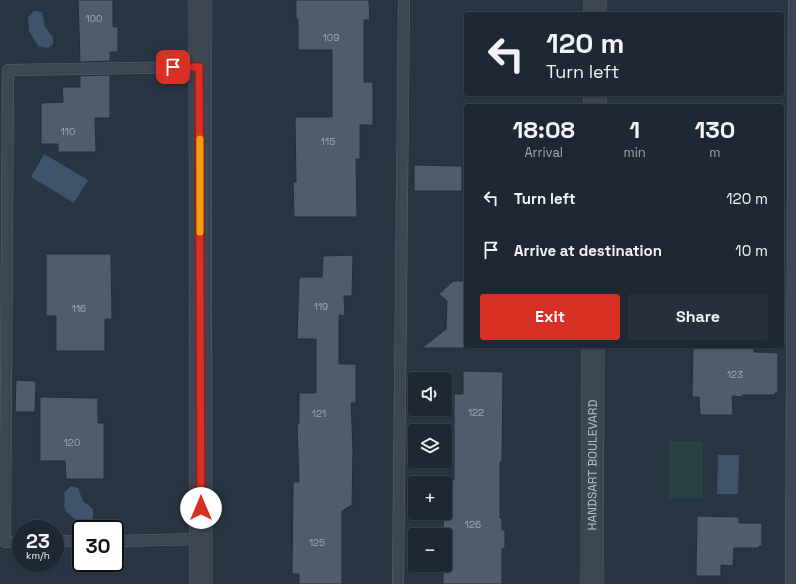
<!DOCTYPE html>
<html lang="en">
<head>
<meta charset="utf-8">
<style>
  :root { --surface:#1e2832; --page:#26303a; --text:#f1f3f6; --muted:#a1a6ac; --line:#3c444d; --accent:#d93025 }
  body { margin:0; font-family:"Space Grotesk",sans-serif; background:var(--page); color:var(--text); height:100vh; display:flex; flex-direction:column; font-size:15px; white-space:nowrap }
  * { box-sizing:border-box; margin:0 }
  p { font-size:13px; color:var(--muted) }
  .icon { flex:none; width:22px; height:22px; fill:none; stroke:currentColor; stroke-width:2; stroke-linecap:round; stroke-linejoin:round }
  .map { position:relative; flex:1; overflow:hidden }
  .sheet { position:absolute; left:464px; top:104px; width:320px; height:244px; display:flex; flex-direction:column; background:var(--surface); border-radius:4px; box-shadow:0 1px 3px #0004,0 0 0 1px var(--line) }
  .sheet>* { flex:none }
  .banner { position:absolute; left:464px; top:12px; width:320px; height:84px; border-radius:4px; box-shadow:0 1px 3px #0004,0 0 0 1px var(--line); background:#1e2832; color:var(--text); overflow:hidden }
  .controls { position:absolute; left:408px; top:372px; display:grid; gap:8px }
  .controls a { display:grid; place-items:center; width:44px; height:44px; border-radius:4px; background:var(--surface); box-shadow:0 1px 3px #0004,0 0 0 1px var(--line); font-size:20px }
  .speed { position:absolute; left:12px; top:520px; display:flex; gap:8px; font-size:20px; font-weight:700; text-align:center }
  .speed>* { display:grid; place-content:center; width:52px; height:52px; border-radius:50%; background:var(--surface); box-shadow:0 1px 3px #0004,0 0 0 1px var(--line); line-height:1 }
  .speed small { font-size:10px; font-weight:400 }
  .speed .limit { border:2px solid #111; border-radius:6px; background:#fff; color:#111 }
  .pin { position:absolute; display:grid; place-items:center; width:34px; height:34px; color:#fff; margin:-17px; border-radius:8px; box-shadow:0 2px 6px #0006 }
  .me { position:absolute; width:44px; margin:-22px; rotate:0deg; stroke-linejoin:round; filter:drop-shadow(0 0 3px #0008) }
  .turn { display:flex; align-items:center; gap:14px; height:84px; padding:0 16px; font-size:18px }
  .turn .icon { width:52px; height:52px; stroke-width:2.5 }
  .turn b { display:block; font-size:28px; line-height:34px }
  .eta { display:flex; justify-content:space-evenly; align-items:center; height:68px; text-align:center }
  .eta b { font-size:24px; font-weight:700; line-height:28px }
  .button { display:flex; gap:8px; margin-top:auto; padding:8px 16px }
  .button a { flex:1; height:46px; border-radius:4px; background:var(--accent); color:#fff; font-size:16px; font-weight:700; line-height:46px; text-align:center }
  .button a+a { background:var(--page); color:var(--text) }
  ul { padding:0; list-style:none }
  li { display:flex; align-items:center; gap:12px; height:52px; padding:0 16px }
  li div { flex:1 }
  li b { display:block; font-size:15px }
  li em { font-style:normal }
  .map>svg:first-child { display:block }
</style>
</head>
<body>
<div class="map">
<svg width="796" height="584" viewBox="0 0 796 584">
  <rect width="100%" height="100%" fill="#283543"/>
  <rect fill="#2a4244" x="669" y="441" width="34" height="57"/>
  <g fill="#3f536c">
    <polygon points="34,11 42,12 45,27 53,37 53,44 48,48 38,46 29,31 28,17"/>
    <polygon points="44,154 88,180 74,203 31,177"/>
    <polygon points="718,455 739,455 738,494 717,494"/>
    <path d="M71,486l7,2 5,13 10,8v9l-4,4c-7,2 -22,-7 -24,-13 -2,-5 1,-9 -1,-16z"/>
  </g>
  <g fill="#4e5c6c" stroke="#232e3a">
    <polygon points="78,0 113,0 113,27 118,27 118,52 110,52 110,61 80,62"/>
    <polygon points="296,0 369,0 370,20 364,20 364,82 373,82 373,125 360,125 360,159 356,159 357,217 294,217 293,182 296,182 295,117 332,117 332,50 298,50 298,19 296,19"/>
    <polygon points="110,75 110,118 95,118 96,152 58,152 58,144 41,144 41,103 63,102 62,87 80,87 80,76"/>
    <polygon points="414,165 462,166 462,191 414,191"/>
    <polygon points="46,254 111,254 112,319 105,319 105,351 56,351 56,316 46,316"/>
    <polygon points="353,255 352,296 344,296 345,316 339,315 339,364 356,364 356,403 351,403 353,450 352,505 342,511 342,584 299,584 299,574 292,574 293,482 299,482 297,423 299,423 299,393 316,393 316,339 297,339 299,277 322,277 323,256"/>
    <polygon points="453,281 466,281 466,348 422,348 446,329 447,301 439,294"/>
    <polygon points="693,346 754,346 754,352 778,353 778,393 775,393 775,395 742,395 742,397 732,396 733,415 700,415 699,397 692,397"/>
    <polygon points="463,371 503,372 502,462 500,462 500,518 502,518 502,530 505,530 505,548 502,549 502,584 443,584 443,565 445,565 443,513 445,513 445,508 449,508 449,480 454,480 454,394 463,394"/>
    <polygon points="16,380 36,381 35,412 15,412"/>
    <polygon points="40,397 98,398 98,423 104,423 104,479 66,479 65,461 40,461"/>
    <polygon points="697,516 739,517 739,523 762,523 762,546 759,546 759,548 734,548 733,566 721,565 721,576 696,576"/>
  </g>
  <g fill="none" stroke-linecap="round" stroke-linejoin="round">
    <defs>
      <g id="lane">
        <polyline points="55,541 81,541"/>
        <polyline points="115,541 201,539"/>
        <polyline points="21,542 5,542 8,70 199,67"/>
        <polyline points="398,584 404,0"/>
        <polyline points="791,584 794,0"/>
      </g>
      <g id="street">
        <polyline points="200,0 201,584"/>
        <polyline points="595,14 595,0"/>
        <polyline points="595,106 595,94"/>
        <path id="s1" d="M592,584l1,-238"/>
      </g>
    </defs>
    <use href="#lane" stroke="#5b6570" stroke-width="12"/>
    <use href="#street" stroke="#5b6570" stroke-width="23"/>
    <use href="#lane" stroke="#3c4753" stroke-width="11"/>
    <use href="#street" stroke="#3c4753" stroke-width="22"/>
  </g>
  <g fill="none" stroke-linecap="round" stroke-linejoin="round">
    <defs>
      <polyline id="route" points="173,67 199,67 201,508"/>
    </defs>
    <use href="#route" stroke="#8d1f18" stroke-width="10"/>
    <use href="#route" stroke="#d93025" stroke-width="7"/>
    <polyline stroke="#f59e0b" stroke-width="7" points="200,139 200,232"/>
  </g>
  <g text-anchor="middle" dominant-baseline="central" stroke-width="4" stroke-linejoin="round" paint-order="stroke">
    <g font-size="10" fill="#9fa8b4">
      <text x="94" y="18">100</text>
      <text x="331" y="37">109</text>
      <text x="68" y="131">110</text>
      <text x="328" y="141">115</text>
      <text x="321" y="306">119</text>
      <text x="79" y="308">116</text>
      <text x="735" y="374">123</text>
      <text x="476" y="412">122</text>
      <text x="319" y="413">121</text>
      <text x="72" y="442">120</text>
      <text x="473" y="524">126</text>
      <text x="317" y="542">125</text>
    </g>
    <g font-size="12" fill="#bac2cc" stroke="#212c38">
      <text stroke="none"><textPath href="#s1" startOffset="119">HANDSART BOULEVARD</textPath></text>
    </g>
  </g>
</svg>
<div class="controls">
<a><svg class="icon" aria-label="sound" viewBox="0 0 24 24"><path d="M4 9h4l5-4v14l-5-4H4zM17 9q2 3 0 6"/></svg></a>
<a><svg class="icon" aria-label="layers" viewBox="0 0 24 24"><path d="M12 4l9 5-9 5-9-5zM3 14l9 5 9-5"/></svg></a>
<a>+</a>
<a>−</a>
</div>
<div class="speed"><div>23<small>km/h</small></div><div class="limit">30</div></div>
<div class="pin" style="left:173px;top:67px;background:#d93025"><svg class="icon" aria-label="arrive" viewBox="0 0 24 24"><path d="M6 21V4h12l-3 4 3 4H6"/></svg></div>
<svg class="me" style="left:201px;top:508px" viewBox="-20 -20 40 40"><circle r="19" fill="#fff"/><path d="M0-13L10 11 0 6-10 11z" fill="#d93025"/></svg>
<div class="banner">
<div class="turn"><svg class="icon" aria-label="left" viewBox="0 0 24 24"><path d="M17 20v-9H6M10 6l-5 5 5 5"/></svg><div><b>120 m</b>Turn left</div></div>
</div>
<section class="sheet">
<div class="eta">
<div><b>18:08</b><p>Arrival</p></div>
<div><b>1</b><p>min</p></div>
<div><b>130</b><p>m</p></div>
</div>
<ul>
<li><svg class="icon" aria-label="left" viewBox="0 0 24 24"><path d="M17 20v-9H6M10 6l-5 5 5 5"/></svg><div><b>Turn left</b></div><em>120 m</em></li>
<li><svg class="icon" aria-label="arrive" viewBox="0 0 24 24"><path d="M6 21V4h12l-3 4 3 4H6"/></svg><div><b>Arrive at destination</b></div><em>10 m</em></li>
</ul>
<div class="button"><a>Exit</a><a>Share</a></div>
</section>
</div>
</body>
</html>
